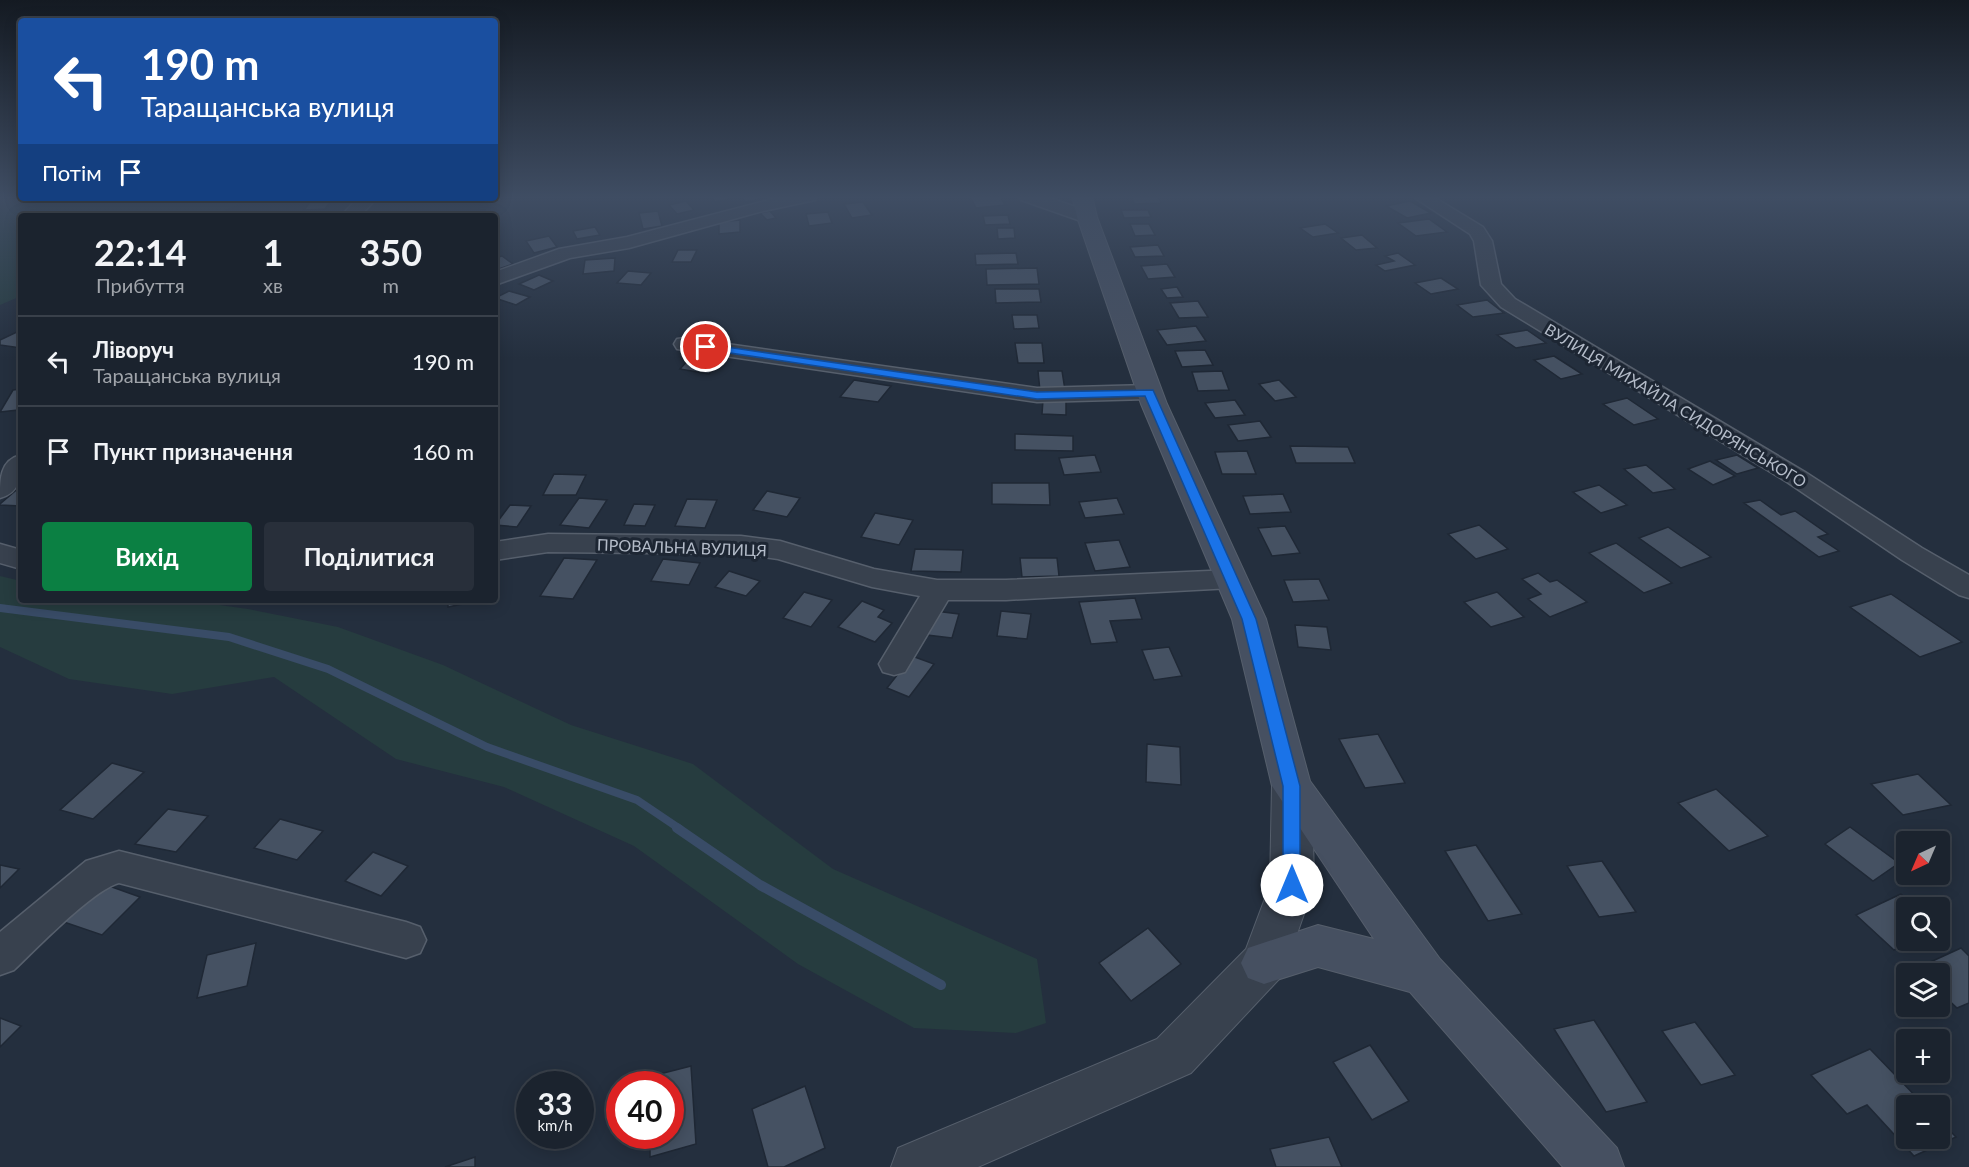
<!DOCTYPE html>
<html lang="uk">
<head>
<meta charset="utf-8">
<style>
  :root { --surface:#1b232e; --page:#282f3a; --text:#f1f3f6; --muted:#a0a4aa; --line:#39404a; --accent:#0b8043 }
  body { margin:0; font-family:Lato,sans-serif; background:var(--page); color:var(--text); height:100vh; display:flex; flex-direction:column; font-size:22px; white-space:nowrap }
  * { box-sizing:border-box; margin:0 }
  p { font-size:20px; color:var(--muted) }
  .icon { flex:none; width:33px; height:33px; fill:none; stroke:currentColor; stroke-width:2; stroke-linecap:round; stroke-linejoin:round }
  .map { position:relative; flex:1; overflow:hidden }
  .drawer { position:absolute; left:18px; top:213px; width:480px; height:390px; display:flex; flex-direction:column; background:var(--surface); border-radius:6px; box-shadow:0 3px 15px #0003,0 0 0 2px var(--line) }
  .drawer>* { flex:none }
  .banner { position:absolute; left:18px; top:18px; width:480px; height:183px; border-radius:6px; box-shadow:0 3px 15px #0003,0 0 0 2px var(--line); background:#1a4fa0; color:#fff; overflow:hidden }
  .needle { width:39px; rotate:224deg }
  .tools { position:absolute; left:1896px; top:831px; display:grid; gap:12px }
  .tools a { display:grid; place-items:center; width:54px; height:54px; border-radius:6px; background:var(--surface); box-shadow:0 3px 15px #0003,0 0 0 2px var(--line); font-size:30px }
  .speed { position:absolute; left:516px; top:1071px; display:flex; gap:12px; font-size:30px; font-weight:700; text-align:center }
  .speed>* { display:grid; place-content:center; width:78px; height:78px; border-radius:50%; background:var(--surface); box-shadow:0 3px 15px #0003,0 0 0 2px var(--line); line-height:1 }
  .speed small { font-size:15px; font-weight:400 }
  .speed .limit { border:9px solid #d22; background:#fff; color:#111 }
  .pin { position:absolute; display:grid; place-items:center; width:51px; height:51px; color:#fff; margin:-26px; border:3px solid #fff; border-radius:50%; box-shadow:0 2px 6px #0007 }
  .me { position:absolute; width:66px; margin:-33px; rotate:0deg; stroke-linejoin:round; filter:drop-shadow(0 0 4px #0008) }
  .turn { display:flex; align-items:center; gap:21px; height:126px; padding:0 24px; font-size:27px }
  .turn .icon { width:78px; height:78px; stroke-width:2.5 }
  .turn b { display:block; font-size:42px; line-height:51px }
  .then { display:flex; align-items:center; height:57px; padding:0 24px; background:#0003; gap:12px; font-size:22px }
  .eta { display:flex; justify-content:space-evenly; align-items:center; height:102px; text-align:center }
  .eta b { font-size:36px; font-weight:700; line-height:42px }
  .action { display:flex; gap:12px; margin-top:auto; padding:12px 24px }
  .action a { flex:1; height:69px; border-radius:6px; background:var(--accent); color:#fff; font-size:24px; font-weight:700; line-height:69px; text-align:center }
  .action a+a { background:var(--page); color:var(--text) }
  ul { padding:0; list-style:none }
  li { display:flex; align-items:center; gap:18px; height:90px; padding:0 24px; border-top:2px solid var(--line) }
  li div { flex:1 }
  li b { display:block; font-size:22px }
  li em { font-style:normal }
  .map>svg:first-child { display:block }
</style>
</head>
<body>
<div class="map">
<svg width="1969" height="1167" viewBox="0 0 1969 1167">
  <rect width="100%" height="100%" fill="#242f3e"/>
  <g fill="#263c3f">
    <polygon points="0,196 21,196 21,198 254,198 211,216 21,216 21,296 0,305"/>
    <polygon points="0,576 21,581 21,600 184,600 248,609 338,627 443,665 571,725 693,764 833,869 1037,959 1046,1023 1016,1033 914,1028 798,964 634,846 504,787 396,759 274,677 172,694 69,679 0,647"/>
  </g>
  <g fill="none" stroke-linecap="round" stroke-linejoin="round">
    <polyline stroke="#394c67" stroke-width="8" points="0,608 229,637 328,669 487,747 637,800 680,829"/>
    <polyline stroke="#394c67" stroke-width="10" points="677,828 760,885 941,985"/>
  </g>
  <g fill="#455162" stroke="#1f2835" stroke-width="1.5">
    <polygon points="711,196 731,196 733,198 715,202"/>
    <polygon points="740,196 762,196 764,198 746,202"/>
    <polygon points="970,196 1000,196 1005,205 976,208"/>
    <polygon points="1132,196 1158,196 1161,203 1134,204"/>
    <polygon points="375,198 394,198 388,204 369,204"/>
    <polygon points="331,201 325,209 304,210 310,202"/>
    <polygon points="686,201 694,210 677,214 669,205"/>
    <polygon points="1410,201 1431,213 1407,218 1386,206"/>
    <polygon points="863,202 872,215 852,218 844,204"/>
    <polygon points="1121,210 1148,210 1151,217 1124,218"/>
    <polygon points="658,211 662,226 643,229 639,213"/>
    <polygon points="770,211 776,218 767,220 760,213"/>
    <polygon points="828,212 832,223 809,226 806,214"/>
    <polygon points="1008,215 1010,224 985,225 983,216"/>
    <polygon points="1429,219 1447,232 1416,236 1398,223"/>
    <polygon points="740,220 740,232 719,234 719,222"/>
    <polygon points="1130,224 1149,224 1155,235 1135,236"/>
    <polygon points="1325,224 1338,233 1313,237 1300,228"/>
    <polygon points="595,227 600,235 577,239 573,231"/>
    <polygon points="997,228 1014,228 1015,238 998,239"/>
    <polygon points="1362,235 1377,248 1356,250 1341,238"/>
    <polygon points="549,236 557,247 534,253 526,241"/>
    <polygon points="1158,245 1164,256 1135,257 1130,247"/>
    <polygon points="678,250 697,250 691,262 672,262"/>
    <polygon points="1016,253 1018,264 976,265 975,254"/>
    <polygon points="1398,253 1415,265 1385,271 1376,265 1394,261 1385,256"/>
    <polygon points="502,256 513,264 496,270 495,258"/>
    <polygon points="615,258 614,271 583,274 585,260"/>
    <polygon points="1167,264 1175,277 1148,279 1141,266"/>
    <polygon points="1037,268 1039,284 987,285 986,269"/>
    <polygon points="628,271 651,273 641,285 617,283"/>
    <polygon points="539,275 553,281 534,290 519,284"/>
    <polygon points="1441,278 1458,289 1431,294 1415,283"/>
    <polygon points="1177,287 1183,297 1167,298 1161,289"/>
    <polygon points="995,289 1039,289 1041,302 996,303"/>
    <polygon points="509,291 530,297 516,305 495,298"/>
    <polygon points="1487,300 1504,313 1473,317 1457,305"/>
    <polygon points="1198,301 1208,317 1179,318 1170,303"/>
    <polygon points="1012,315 1037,315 1039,328 1014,329"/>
    <polygon points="1196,326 1206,341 1167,345 1157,330"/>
    <polygon points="21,330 21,348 0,345 0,340"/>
    <polygon points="1527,330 1546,343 1516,348 1497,335"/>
    <polygon points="1015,343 1042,343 1044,363 1018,363"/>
    <polygon points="1205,350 1213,365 1182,367 1175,351"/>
    <polygon points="692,356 721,360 709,374 680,369"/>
    <polygon points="1554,356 1582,374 1561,379 1534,360"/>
    <polygon points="1038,371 1062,371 1065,390 1040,391"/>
    <polygon points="1222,371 1229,390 1198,391 1192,372"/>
    <polygon points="854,380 891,386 878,402 840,397"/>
    <polygon points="1279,380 1296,397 1275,401 1259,384"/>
    <polygon points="21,389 21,406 18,410 0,412 13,390"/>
    <polygon points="1627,398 1658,419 1634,425 1603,404"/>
    <polygon points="1043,400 1066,401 1066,415 1042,414"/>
    <polygon points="1235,400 1245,415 1215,418 1205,403"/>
    <polygon points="1260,421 1271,437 1238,441 1228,425"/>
    <polygon points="1015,434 1073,436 1073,451 1015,450"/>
    <polygon points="1290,446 1348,447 1355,463 1296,463"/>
    <polygon points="1247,451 1256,474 1222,474 1215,452"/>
    <polygon points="1095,455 1101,472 1064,475 1059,458"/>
    <polygon points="1737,455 1758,468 1737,474 1716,460"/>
    <polygon points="1710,461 1735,476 1713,485 1688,469"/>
    <polygon points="1646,465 1675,489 1653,493 1624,469"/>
    <polygon points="554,474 586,475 576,495 543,495"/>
    <polygon points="992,483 1049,483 1050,505 992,504"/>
    <polygon points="1599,485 1627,505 1601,513 1573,492"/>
    <polygon points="21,486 21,506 0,505 0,504"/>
    <polygon points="767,491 800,498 787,517 753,510"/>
    <polygon points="1283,494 1291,512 1250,514 1243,496"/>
    <polygon points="579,498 607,500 589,528 560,525"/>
    <polygon points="1117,498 1124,514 1085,518 1079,502"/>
    <polygon points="687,499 717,500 705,528 675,526"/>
    <polygon points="1760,500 1781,515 1795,511 1828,534 1818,537 1839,551 1819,557 1744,503"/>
    <polygon points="634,504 655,505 645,526 624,525"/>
    <polygon points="510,505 531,506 517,527 495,525"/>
    <polygon points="875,513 913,520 899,545 861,537"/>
    <polygon points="1479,525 1508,549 1476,559 1448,534"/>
    <polygon points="1285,526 1300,553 1272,556 1258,528"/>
    <polygon points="1668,527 1711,557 1681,568 1639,538"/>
    <polygon points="1119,540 1130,567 1095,571 1085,543"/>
    <polygon points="1616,543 1672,583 1644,593 1589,553"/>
    <polygon points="915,549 963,550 961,572 911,571"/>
    <polygon points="564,558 597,560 573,599 540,596"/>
    <polygon points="1020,558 1057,558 1059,576 1022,577"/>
    <polygon points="663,559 700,563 689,585 651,581"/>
    <polygon points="729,571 760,581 746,596 715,587"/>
    <polygon points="1538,573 1550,582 1557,580 1587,602 1550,617 1528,599 1541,594 1522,579"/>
    <polygon points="1319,579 1329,600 1293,602 1284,580"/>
    <polygon points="804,592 832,600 811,627 783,618"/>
    <polygon points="1497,592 1524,617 1491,627 1464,602"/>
    <polygon points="1891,594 1962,642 1920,657 1850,607"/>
    <polygon points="1135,598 1142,619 1110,621 1117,642 1091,644 1079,602"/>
    <polygon points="448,600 481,600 448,607"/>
    <polygon points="862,601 884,610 878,617 892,623 875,642 838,627"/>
    <polygon points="935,611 959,614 952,638 927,635"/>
    <polygon points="1001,611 1031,614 1027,639 997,636"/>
    <polygon points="1295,625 1327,627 1331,650 1298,647"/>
    <polygon points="1169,647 1182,676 1154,680 1142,650"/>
    <polygon points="912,656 934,664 909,697 887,688"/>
    <polygon points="1378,734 1405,783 1365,788 1339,739"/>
    <polygon points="1147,744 1180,747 1181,785 1146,782"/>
    <polygon points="112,763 144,772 93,819 60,810"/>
    <polygon points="1918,774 1951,805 1903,815 1871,784"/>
    <polygon points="1716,789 1768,836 1729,851 1678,803"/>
    <polygon points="168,809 208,816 176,852 135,844"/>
    <polygon points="280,819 323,831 297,860 254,848"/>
    <polygon points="1850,827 1899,863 1873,881 1825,844"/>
    <polygon points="1476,845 1522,914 1488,921 1445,851"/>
    <polygon points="373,852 408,866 381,896 345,881"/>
    <polygon points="1602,861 1636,912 1599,917 1567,866"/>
    <polygon points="0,865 19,869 0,888"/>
    <polygon points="98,882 140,897 102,935 58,920"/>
    <polygon points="1901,894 1917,908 1906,908 1906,940 1912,940 1894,950 1856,915"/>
    <polygon points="1148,928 1181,964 1131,1001 1099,963"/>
    <polygon points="256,943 247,986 197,998 207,955"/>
    <polygon points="1961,948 1969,956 1969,1003 1957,1008 1940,992 1940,974 1920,974 1915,969"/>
    <polygon points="0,1018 21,1026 0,1047"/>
    <polygon points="1594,1020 1647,1102 1606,1112 1554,1029"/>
    <polygon points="1695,1022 1735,1075 1701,1085 1662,1031"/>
    <polygon points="1370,1045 1409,1101 1372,1120 1333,1062"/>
    <polygon points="1870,1049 1925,1106 1906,1106 1906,1138 1940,1138 1940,1121 1956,1137 1914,1156 1867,1105 1847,1114 1811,1075"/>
    <polygon points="691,1066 696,1144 650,1157 650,1136 670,1136 670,1084 648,1084 648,1077"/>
    <polygon points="805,1086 825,1148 784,1167 768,1167 752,1109"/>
    <polygon points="1329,1137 1342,1167 1276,1167 1270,1149"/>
    <polygon points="475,1157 475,1167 445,1167"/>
  </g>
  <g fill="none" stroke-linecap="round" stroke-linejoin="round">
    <defs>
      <g id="minor">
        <polygon points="784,196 817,196 815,200 759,212 629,248 570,258 495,285 495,272 559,249 627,237"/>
        <polygon points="1019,196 1044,196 1093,213 1096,217 1093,221 1081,221 1021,200"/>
        <polygon points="1412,196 1432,196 1483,227 1492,241 1501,284 1515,299 1805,472 1922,548 1969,575 1969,598 1959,595 1902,560 1787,482 1501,307 1481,285 1474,241 1470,234"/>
        <polygon points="358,198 377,198 360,216 341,216"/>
        <polygon points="685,338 1037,388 1149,385 1157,387 1160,392 1157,397 1149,399 1037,402 677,349 674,344 677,339"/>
        <path d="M21,455c0,19 1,37 -21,43 0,-19 0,-38 21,-43z"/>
        <polygon points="548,534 741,536 780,541 874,569 937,580 1006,580 1232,570 1242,572 1246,579 1242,586 1232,588 1006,600 948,600 905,672 894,675 883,672 879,664 920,596 872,587 778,559 741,554 548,552 495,560 495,542"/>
        <polygon points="0,544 21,550 21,569 0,563"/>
        <path d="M119,851l287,71 14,5 6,13 -6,13 -14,5 -287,-75c-26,7 -83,66 -105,87l-14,5v-43l86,-71z"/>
      </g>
      <polygon id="tertiary" points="1292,770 1306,775 1312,786 1314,885 1287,963 1280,978 1191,1073 978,1167 891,1167 898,1148 1157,1039 1246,949 1270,885 1272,786 1278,775"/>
      <polygon id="secondary" points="1072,196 1092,196 1097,217 1167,404 1266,619 1310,781 1440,959 1617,1148 1624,1167 1563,1167 1410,992 1318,967 1264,984 1248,978 1241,963 1248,948 1318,925 1374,939 1272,786 1232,619 1141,404 1077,217"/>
    </defs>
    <use href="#minor" stroke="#565f6c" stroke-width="3"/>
    <use href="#tertiary" stroke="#565f6c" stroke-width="2"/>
    <use href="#secondary" stroke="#565f6c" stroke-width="2"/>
    <use href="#minor" fill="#38414e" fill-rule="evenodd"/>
    <use href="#tertiary" fill="#38414e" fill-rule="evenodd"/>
    <use href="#secondary" fill="#465061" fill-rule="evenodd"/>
  </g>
  <linearGradient id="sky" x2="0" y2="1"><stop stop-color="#141a22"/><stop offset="0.55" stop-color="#3f4d63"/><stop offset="1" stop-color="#3f4d63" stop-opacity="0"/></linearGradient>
  <rect width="1969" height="359" fill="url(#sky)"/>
  <polygon fill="#1a73e8" stroke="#114b97" stroke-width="1.5" points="706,344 1037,392 1153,390 1256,619 1300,786 1300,885 1298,890 1292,892 1285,890 1283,885 1283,786 1242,619 1145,396 1037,399 703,349 703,345"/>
  <g text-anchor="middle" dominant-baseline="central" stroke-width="6" stroke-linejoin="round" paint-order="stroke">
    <g font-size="16" fill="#b4bcc9" stroke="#1d2633">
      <text transform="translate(1676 405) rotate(31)">ВУЛИЦЯ МИХАЙЛА СИДОРЯНСЬКОГО</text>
      <text transform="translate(682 547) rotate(2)">ПРОВАЛЬНА ВУЛИЦЯ</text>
    </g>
  </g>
</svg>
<div class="tools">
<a><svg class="needle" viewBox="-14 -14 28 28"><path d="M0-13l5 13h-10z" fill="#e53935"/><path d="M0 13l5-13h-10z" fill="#a0a4aa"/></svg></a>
<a><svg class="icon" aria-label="search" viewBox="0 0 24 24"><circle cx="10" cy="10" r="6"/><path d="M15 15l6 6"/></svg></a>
<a><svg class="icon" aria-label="layers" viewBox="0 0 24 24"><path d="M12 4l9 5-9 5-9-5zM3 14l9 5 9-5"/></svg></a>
<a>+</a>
<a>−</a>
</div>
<div class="speed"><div>33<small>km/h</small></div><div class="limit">40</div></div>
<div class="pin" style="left:706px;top:347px;background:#d93025"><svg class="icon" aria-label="arrive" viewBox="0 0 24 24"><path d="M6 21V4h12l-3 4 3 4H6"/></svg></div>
<svg class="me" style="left:1292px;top:885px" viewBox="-20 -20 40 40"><circle r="19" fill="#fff"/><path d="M0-13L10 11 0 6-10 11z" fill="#1a73e8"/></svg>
<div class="banner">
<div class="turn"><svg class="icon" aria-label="left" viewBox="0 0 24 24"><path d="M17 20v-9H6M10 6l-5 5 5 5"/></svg><div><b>190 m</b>Таращанська вулиця</div></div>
<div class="then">Потім<svg class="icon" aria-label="arrive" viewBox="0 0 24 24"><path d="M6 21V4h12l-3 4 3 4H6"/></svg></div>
</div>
<section class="drawer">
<div class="eta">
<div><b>22:14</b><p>Прибуття</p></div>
<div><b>1</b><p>хв</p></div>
<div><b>350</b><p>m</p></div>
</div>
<ul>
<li><svg class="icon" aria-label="left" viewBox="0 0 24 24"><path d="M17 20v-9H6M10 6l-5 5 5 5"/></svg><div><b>Ліворуч</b><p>Таращанська вулиця</p></div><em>190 m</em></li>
<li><svg class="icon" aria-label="arrive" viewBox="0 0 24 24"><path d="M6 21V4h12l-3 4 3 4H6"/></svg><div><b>Пункт призначення</b></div><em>160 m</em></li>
</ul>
<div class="action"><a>Вихід</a><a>Поділитися</a></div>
</section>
</div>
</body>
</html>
